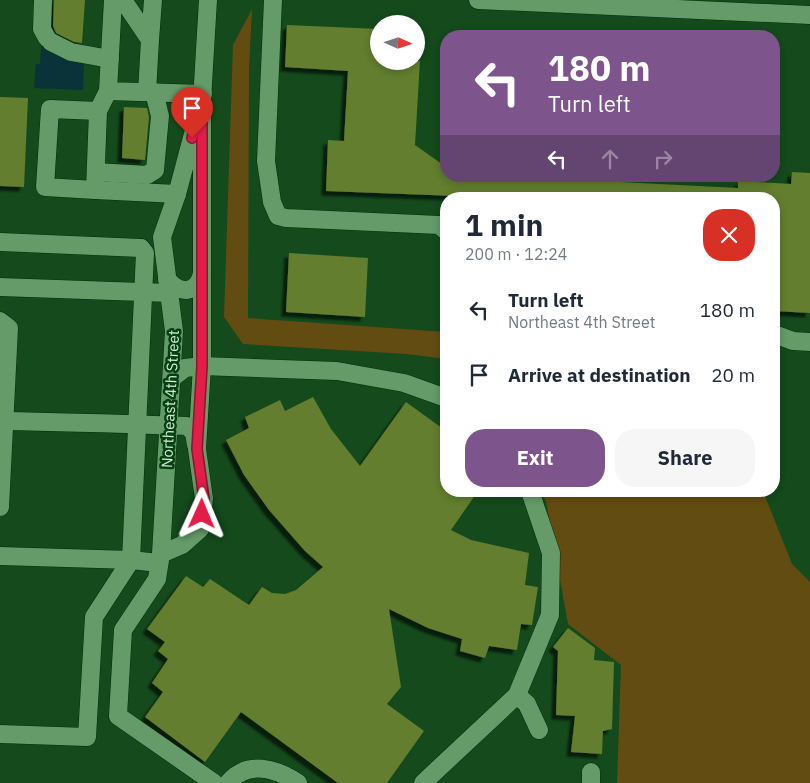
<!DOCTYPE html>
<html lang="en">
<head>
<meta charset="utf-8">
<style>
  :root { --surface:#fff; --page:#f6f6f7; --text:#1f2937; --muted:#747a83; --accent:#7d558c }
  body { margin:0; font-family:"IBM Plex Sans",sans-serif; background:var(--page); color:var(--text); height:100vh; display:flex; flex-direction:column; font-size:19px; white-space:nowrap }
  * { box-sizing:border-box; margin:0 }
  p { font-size:16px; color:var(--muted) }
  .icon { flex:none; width:28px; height:28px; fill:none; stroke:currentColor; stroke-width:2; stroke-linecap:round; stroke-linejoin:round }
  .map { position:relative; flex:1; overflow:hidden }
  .sheet { position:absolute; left:440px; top:192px; width:340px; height:305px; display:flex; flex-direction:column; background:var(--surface); border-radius:20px; box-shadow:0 2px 8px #0003 }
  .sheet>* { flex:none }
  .hud { position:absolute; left:440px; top:30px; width:340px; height:152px; border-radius:20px; box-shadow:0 2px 8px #0003; background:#7d558c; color:#fff; overflow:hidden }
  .needle { width:32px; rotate:93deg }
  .buttons { position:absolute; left:370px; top:15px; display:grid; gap:10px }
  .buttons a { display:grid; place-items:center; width:55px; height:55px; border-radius:50%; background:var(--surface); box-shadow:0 2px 8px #0003; font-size:25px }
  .pin { position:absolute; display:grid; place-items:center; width:42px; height:42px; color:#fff; margin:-51px -21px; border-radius:50% 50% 50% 0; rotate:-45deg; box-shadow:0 0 5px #0007 }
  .pin .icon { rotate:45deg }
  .me { position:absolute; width:55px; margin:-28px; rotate:1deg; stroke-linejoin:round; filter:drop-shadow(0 0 4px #0008) }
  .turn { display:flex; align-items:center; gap:18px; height:105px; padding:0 25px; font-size:22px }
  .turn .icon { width:65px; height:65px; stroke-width:2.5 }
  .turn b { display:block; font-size:35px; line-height:42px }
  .lanes { display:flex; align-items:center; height:48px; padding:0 25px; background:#0003; justify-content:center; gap:25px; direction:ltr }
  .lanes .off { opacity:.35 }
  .round { display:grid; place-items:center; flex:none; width:52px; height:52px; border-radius:20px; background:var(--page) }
  .summary { display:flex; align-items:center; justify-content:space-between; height:85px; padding:0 25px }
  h1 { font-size:30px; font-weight:800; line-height:38px }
  .primary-button { display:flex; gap:10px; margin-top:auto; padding:10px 25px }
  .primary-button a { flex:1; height:58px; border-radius:20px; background:var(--accent); color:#fff; font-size:20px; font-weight:800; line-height:58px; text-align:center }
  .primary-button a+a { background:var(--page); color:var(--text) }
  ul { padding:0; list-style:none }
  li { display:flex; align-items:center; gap:15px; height:65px; padding:0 25px }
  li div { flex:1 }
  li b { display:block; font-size:19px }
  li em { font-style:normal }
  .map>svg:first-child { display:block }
</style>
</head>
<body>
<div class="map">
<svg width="810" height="783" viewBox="0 0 810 783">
  <defs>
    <filter id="shadow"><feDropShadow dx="-4.5" dy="4.5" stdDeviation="1" flood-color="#0009"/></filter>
  </defs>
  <rect width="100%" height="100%" fill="#144a1c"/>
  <g fill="#634c12">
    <polygon points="252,9 249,68 248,318 446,332 446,359 407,354 243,344 224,317 233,45"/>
    <polygon points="540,491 763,491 792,564 810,582 810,783 617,783 621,665 568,624 546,501"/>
  </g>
  <polygon fill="#093338" points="42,37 84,61 83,90 34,88 36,64 40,64"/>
  <g fill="#627e2d" filter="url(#shadow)">
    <polygon points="54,0 85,0 82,43 74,42 56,33 53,26"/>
    <polygon points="287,25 379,29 379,61 420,61 415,145 446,167 446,176 541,179 542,178 738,188 738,181 791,184 792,172 810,173 810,313 774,311 774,199 456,199 456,196 326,191 328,140 344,141 348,71 285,67"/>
    <polygon points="0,97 28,98 24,187 0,186"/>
    <polygon points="124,107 147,108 149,117 145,160 122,158"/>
    <polygon points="289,253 368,258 365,317 286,312"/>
    <polygon points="313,397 331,429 360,466 406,402 446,431 446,491 478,491 451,530 471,540 529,553 525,585 538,587 532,625 521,624 517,650 489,646 485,658 460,651 462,639 428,628 389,609 401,687 387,704 424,731 387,783 338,783 241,712 205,762 145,717 163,692 152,683 168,659 158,651 165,642 147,629 186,576 203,587 210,579 249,605 262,587 272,593 285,594 296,590 323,567 305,551 269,510 244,475 226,440 249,428 245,417 280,400 285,411"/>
    <polygon points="568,628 595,648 594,660 614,662 612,729 603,731 602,754 571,752 575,716 556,715 558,651 553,647"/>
  </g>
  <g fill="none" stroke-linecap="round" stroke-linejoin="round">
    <defs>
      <g id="minor">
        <polyline points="43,0 42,29 47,38"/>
        <polyline points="113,0 108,91 203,94"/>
        <polyline points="123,0 150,40 147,92"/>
        <polyline points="273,0 266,161 272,202 278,216 286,218 439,225 446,231"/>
        <polyline points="478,0 810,15"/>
        <polyline points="150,40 153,0"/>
        <polyline points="51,42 71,52 110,59"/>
        <polyline points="108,91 98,111 95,190 177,194"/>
        <polyline points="202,100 177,194 162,237 174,331 161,554 157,579 123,630 118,716 214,783"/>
        <polyline points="96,172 147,175 155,170 160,116 154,92"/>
        <polyline points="95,190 45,187 50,109 98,111"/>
        <polyline points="0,242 141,248"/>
        <path d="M167,279c12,16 31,15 35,-6"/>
        <polyline points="0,287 170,293"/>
        <polyline points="0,321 9,328 0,507"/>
        <polyline points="774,334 793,341 810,342"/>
        <polyline points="172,378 185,368 202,366 337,371 404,383 446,398"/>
        <path d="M5,421c61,1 121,3 182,5l7,7 2,12"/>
        <polyline points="161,554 182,545 200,529 204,499 197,449 202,366 202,100 208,0"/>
        <polyline points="0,556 131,560 159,563"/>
        <polyline points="517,695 527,704 539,730"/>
        <polyline points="0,734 87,737 94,617 131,560 145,253 141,248"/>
        <path d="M228,783c19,-23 48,-15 70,0"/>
        <polyline points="423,783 517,695 550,615 551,553 530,491"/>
        <polyline points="591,783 591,772"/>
      </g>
    </defs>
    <use href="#minor" stroke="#042d0b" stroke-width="19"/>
    <use href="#minor" stroke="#659b69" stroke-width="18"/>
  </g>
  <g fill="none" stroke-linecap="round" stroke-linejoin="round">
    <defs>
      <polyline id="route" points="192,138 202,100 202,366 197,449 204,499 202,514"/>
    </defs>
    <use href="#route" stroke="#92132f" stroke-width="12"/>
    <use href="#route" stroke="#e11d48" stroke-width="9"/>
  </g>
  <g text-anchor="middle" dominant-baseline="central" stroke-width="5" stroke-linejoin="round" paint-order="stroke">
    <g font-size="15" fill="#cfebd0" stroke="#063f11">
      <text transform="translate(170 399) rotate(-87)">Northeast 4th Street</text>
    </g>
  </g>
</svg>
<div class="buttons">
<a><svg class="needle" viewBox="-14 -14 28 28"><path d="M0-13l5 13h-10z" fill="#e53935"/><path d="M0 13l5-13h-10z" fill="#747a83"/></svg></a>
</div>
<div class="pin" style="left:192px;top:138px;background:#d93025"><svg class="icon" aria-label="arrive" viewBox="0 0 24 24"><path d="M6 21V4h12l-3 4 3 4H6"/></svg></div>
<svg class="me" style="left:202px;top:514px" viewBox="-20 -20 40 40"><path d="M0-17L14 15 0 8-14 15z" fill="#e11d48" stroke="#fff" stroke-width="4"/></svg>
<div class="hud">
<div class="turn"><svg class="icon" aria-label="left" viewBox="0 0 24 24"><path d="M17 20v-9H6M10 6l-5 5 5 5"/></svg><div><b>180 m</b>Turn left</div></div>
<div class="lanes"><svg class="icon" aria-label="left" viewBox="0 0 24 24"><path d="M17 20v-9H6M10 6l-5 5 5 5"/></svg><svg class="icon off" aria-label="ahead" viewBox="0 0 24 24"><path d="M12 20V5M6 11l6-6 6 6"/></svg><svg class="icon off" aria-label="right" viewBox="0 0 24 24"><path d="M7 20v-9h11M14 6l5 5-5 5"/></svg></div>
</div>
<section class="sheet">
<div class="summary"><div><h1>1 min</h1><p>200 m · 12:24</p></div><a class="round" style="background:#d93025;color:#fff"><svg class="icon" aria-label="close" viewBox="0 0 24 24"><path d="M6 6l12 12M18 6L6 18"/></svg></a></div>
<ul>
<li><svg class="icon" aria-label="left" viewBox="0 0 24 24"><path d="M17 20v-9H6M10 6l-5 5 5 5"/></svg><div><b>Turn left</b><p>Northeast 4th Street</p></div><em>180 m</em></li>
<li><svg class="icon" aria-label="arrive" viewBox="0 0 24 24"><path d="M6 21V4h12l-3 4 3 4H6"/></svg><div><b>Arrive at destination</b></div><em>20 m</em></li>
</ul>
<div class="primary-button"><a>Exit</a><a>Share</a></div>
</section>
</div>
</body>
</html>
